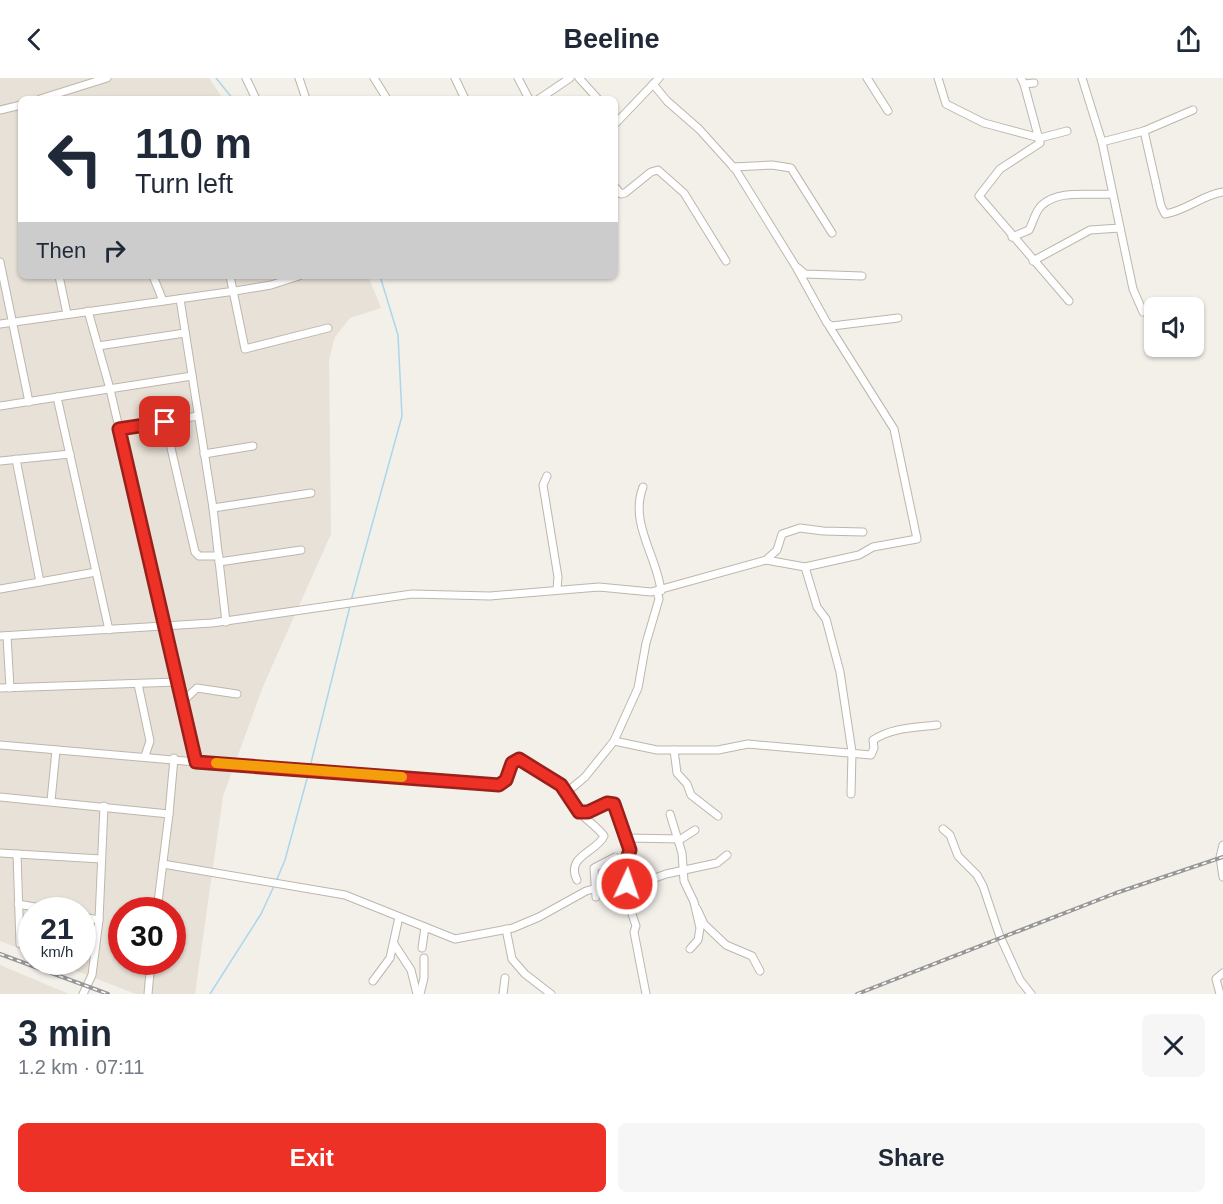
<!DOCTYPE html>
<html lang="en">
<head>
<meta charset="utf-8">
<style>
  :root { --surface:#fff; --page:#f6f6f7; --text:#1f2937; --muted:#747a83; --accent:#ed3126 }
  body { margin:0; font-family:Helvetica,sans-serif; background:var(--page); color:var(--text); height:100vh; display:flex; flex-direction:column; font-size:22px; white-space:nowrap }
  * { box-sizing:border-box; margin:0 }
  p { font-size:20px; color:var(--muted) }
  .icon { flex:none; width:33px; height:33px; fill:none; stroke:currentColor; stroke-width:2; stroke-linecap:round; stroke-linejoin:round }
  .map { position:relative; height:916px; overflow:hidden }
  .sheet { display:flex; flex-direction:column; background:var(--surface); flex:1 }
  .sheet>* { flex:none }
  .top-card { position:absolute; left:18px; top:18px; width:600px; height:183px; border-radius:9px; box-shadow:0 2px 4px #0004; background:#fff; color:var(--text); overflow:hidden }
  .tools { position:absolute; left:1144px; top:219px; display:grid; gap:12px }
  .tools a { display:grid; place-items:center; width:60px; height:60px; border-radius:9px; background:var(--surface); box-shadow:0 2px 4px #0004; font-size:30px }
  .speed { position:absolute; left:18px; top:819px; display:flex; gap:12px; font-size:30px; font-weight:700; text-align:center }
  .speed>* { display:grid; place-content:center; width:78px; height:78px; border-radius:50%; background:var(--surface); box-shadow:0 2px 4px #0004; line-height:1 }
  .speed small { font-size:15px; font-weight:400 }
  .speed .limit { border:9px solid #d22; background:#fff; color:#111 }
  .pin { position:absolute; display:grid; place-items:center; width:51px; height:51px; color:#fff; margin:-26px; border-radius:12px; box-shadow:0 3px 9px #0006 }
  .me { position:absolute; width:66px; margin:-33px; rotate:3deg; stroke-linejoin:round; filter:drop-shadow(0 0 4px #0008) }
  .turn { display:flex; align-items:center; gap:21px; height:126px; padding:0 18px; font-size:27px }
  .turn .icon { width:78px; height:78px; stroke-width:2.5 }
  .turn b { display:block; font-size:42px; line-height:51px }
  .then { display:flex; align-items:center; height:57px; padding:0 18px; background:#0003; gap:12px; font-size:22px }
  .round { display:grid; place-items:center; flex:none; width:63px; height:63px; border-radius:9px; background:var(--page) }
  .overview { display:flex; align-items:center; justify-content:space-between; height:102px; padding:0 18px }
  h1 { font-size:36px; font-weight:700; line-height:45px }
  .action { display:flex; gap:12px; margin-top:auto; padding:12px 18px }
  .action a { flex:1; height:69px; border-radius:9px; background:var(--accent); color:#fff; font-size:24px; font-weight:700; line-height:69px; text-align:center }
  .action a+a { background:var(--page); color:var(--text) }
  header { display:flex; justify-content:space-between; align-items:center; height:78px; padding:0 18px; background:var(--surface); font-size:27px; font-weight:700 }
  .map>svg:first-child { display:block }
</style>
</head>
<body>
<header><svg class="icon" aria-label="back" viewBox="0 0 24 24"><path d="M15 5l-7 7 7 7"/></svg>Beeline<svg class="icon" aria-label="share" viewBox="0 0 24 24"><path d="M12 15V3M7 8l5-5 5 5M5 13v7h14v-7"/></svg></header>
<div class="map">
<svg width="1223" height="916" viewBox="0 0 1223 916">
  <rect width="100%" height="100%" fill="#f3efe9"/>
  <g fill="#e7e1d7" fill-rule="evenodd">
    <path d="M0,0h209l14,21h-202v177h347l13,32 -31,10 -15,19 -6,22 2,175 -67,150 -41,112 -28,198h-59l-83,-32h29v-52h-50l-1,43 -31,-12zM122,832h50v52h-50z"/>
    <polygon points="0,887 69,916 0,916"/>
  </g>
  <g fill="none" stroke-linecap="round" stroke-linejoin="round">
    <g stroke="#a9d7ec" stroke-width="1.5">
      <polyline points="216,0 233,21"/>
      <polyline points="351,523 402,338 398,257 380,198"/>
      <polyline points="310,689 350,528"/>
      <polyline points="277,801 285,782 308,697"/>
      <polyline points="210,916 261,836 274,808"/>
    </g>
    <defs>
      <g id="minor">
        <polyline points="246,0 256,21"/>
        <polyline points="299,0 306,21"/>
        <polyline points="374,0 387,21"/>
        <polyline points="455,0 465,21"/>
        <polyline points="518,0 529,21"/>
        <polyline points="579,0 598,21"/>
        <polyline points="867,0 888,33"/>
        <polyline points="938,0 946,26 984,45 1040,60 1067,53"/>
        <polyline points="1021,0 1024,6 1034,5"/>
        <polyline points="1082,0 1102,64 1133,211 1143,234"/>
        <polyline points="653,6 667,23 699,51 736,92 796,189 827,245 832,248 898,240"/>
        <polyline points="1024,6 1040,65 1000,91 979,118 1069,223"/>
        <polyline points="40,21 107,0"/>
        <polyline points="539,21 570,0"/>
        <polyline points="0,32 21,27"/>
        <polyline points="615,46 659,0"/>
        <path d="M1144,53l17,75 4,8c21,-3 37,-19 58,-22"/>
        <polyline points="1102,64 1144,53 1193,32"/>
        <polyline points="733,89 772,87 791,90 832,155"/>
        <polyline points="615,109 621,116 625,115 651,94 658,92 684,115 726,183"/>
        <path d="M1012,159l17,-7c4,-7 6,-19 13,-25 18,-16 48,-9 70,-11"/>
        <polyline points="1033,183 1090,152 1120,150"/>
        <polyline points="0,184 29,324"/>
        <polyline points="798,190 805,196 862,198"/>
        <polyline points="59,198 67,236"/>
        <polyline points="153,198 163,223"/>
        <polyline points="230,198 245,271 328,250"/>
        <polyline points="180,221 213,430 226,544"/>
        <polyline points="0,246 235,213 271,207 299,198"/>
        <polyline points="98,268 185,255"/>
        <polyline points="57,319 109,552"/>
        <polyline points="0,328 192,298"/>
        <polyline points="165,344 195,474 199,478 219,478"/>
        <polyline points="119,351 198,338"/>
        <polyline points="204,376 253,368"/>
        <polyline points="16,381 40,504"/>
        <polyline points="0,383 70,376"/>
        <polyline points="547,398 543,407 558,499 557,511"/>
        <path d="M643,409c-14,36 14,69 18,104"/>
        <polyline points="213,430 311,415"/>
        <polyline points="766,482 805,489 817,529 826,541 840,594 852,674 851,716"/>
        <polyline points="219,484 301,472"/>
        <polyline points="805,489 859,477 873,469 917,461 894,351 829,248"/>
        <polyline points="0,511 96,494"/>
        <polyline points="0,558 212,545 412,516 490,518 599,509 651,514 766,482 777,472 782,456 800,450 823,453 863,454"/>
        <polyline points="7,558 10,610"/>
        <polyline points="138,606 150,663 145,678"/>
        <polyline points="0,610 177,604"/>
        <polyline points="182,624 197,610 237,616"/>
        <path d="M614,663l43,9h61l30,-6 123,11 3,-7 -1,-8c20,-13 41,-12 64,-15"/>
        <polyline points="0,667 196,684 110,311 88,233"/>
        <polyline points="674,672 677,695 687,706 691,717 718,738"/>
        <polyline points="196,684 499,707 506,702 511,685 519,681 552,700 561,707 568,719"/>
        <polyline points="0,719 169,736 157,832"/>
        <polyline points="51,723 56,672"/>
        <polyline points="579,734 588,734 607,725 614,726 630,772 625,786 626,802 628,824 636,848 634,854 646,916"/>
        <polyline points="169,736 174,680"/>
        <polyline points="670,736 682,775 684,803 694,824 700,850 698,862 690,871"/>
        <polyline points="943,751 950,757 958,778 977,797 983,808 999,856 1020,902 1031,916"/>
        <polyline points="627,760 681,761 695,752"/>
        <polyline points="1223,767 1220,779 1223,799"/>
        <polyline points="0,775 101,781"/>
        <polyline points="17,776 20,866"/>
        <polyline points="163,786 345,817 455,861 513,850 539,839 586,813 604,808 644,804 666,796 717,785 727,777"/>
        <path d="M577,802c-12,-24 20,-28 27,-44 -11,-15 -34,-25 -37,-44l18,-15 29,-36 24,-53 8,-45 13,-44 -2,-7"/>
        <polyline points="596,819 594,790 615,779"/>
        <polyline points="18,826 51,832"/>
        <polyline points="697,831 704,846 726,867 752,878 760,893"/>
        <polyline points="82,839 99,842"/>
        <polyline points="506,851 512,881 525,896 551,916"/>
        <polyline points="394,866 411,892 417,916"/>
        <polyline points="422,870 425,849"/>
        <polyline points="373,903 390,880 399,839"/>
        <polyline points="83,916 92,897 99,842 104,728"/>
        <polyline points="148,916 151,884"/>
        <polyline points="420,916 424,900 424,880"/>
        <polyline points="503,916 505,900"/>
        <polyline points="1220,916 1216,901 1223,895"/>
      </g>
    </defs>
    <use href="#minor" stroke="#beb6ac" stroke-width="9"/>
    <use href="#minor" stroke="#fff" stroke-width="7"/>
    <defs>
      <g id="rail">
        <polyline points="0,876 108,916"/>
        <polyline points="857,916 1116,815 1223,779"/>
      </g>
    </defs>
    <use href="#rail" stroke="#979797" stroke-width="4"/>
    <use href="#rail" stroke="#fff" stroke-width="1.5" stroke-dasharray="4.5" stroke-linecap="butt"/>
  </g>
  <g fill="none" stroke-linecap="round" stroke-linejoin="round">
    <defs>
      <polyline id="route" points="165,344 119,351 196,684 499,707 506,702 512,685 519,681 561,707 579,734 588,734 607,725 614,726 630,772 625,786 627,806"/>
    </defs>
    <use href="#route" stroke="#9a2019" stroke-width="15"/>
    <use href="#route" stroke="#ed3126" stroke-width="10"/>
    <polyline stroke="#f59e0b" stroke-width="10" points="216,685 402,699"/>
  </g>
</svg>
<div class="tools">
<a><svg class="icon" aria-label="sound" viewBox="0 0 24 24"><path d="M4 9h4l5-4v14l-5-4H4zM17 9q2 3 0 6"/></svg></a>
</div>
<div class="speed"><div>21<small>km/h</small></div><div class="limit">30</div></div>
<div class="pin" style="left:165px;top:344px;background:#d93025"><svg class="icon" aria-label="arrive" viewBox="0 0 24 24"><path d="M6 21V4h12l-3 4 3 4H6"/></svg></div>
<svg class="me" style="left:627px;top:806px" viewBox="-20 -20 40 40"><circle r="17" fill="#ed3126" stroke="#fff" stroke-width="3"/><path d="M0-11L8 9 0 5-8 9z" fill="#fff"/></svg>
<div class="top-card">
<div class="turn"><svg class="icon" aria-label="left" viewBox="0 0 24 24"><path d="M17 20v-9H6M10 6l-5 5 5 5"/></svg><div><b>110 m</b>Turn left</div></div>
<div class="then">Then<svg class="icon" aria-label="right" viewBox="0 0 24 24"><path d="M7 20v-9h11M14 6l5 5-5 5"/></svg></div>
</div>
</div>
<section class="sheet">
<div class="overview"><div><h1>3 min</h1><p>1.2 km · 07:11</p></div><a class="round"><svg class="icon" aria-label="close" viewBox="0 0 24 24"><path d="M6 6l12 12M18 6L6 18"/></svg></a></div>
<div class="action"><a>Exit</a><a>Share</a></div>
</section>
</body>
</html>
